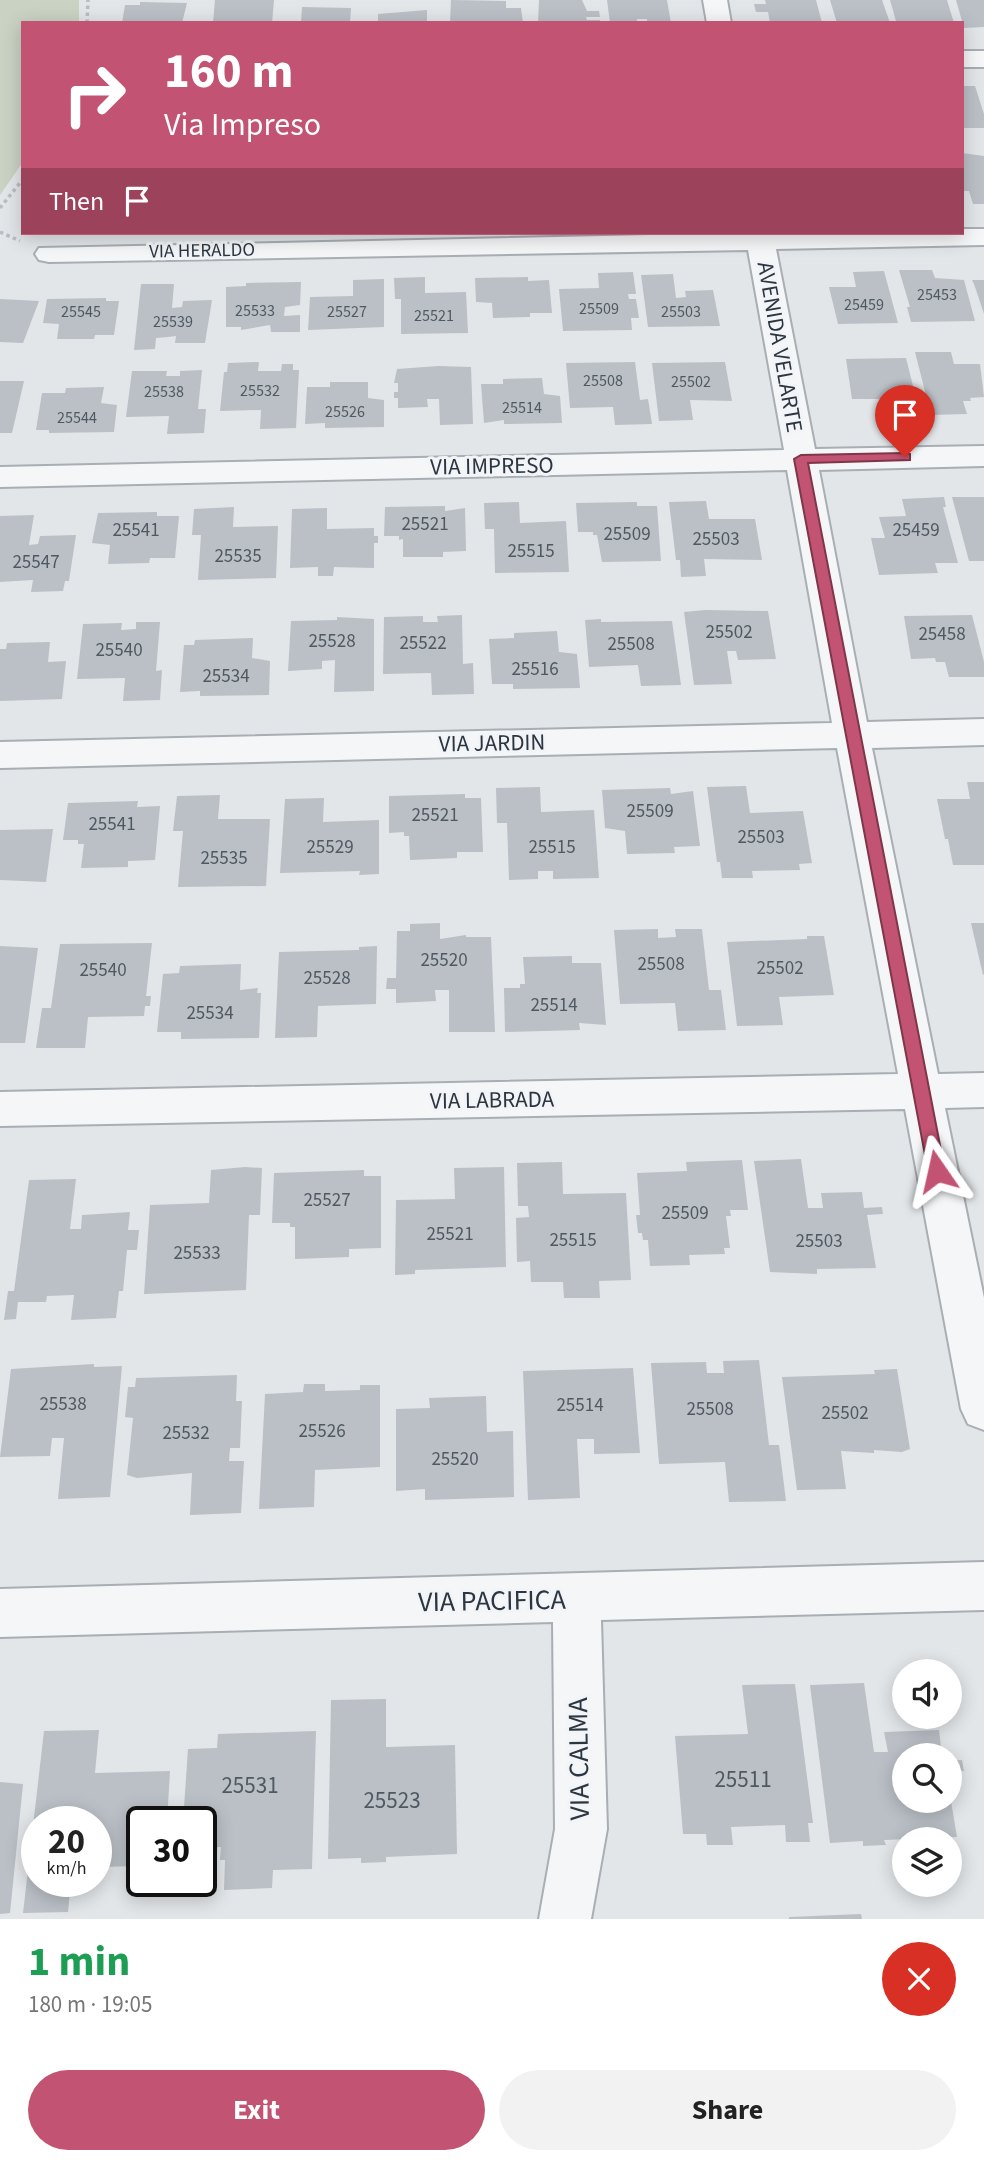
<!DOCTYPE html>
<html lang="en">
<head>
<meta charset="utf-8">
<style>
  :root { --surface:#fff; --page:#f2f2f2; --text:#222; --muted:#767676; --accent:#c35372 }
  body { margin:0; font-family:"Source Sans 3",sans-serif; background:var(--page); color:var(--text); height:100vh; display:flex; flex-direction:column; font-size:26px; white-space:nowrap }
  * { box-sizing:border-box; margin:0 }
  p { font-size:23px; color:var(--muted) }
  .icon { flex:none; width:38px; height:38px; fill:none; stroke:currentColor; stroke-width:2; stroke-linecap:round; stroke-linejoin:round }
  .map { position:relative; height:1919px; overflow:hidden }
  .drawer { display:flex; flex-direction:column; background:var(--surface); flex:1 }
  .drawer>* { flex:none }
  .hud { position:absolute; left:21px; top:21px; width:943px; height:214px; border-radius:0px; box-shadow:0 4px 18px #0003; background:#c35372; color:#fff; overflow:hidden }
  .tools { position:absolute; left:892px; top:1659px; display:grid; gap:14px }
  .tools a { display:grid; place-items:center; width:70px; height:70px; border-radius:50%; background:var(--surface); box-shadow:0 4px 18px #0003; font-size:35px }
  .speed { position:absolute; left:21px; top:1806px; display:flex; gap:14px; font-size:35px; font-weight:700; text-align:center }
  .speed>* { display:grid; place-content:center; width:91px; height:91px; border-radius:50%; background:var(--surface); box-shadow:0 4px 18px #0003; line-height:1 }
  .speed small { font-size:18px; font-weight:400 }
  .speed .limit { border:4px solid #111; border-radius:10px; background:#fff; color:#111 }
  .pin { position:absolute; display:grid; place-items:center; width:60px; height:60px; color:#fff; margin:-72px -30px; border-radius:50% 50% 50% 0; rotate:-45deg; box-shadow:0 0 7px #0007 }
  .pin .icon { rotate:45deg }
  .me { position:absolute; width:77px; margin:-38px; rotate:349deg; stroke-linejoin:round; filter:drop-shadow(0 0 5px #0008) }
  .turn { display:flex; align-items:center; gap:24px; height:147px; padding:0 28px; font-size:32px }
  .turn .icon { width:91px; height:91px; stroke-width:2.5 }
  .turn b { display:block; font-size:49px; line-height:60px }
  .then { display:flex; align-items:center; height:66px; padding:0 28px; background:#0003; gap:14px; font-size:26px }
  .round { display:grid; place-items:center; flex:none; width:74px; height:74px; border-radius:37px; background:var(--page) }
  .overview { display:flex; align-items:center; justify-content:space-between; height:119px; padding:0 28px }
  h1 { font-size:42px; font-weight:700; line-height:52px; color:#1e9e55 }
  .action { display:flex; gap:14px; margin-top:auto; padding:14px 28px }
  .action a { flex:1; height:80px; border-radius:42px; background:var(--accent); color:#fff; font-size:28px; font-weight:700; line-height:80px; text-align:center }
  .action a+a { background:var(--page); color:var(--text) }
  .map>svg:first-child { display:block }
</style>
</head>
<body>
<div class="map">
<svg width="984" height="1919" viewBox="0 0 984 1919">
  <rect width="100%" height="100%" fill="#e2e6e9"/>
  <polygon fill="#cad2c4" points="0,0 79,0 79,23 23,23 23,162 0,195"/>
  <g fill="#bac0c6">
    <polygon points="215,0 274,0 272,23 213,23"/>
    <polygon points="451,0 506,1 506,8 521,8 523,23 450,23"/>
    <polygon points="539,0 582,0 587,11 599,11 600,17 586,17 587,20 600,20 600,23 538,23"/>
    <polygon points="607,0 667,0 671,23 647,23 647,19 637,19 637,23 610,23"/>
    <polygon points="765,0 816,0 822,23 770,23 768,12 756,12 754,4 766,4"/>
    <polygon points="830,0 882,0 890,23 837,23"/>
    <polygon points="890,0 947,0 954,23 896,21"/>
    <polygon points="956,0 984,0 984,27 964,28"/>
    <polygon points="140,2 187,3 182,23 122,23 125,5 140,5"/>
    <polygon points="302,7 351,8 350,23 301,23"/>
    <polygon points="427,10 427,23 378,23 378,14"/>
    <polygon points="962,86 975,86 984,114 984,128 962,128"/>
    <polygon points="962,153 984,156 984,204 973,204 969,191 962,191"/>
    <polygon points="899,270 932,270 935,278 964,280 975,321 911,322 907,307 910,307"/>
    <polygon points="884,271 898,323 838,324 829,287 856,287 853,272"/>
    <polygon points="633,272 636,294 628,294 629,299 636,299 639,318 631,318 632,330 563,331 559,289 599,288 598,273"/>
    <polygon points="673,274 676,298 686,297 685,291 713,290 720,326 648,327 641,275"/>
    <polygon points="425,277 425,293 466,292 468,333 401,334 401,299 395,299 394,278"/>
    <polygon points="528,277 528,281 549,280 552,313 530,313 530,317 493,318 492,303 476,302 475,278"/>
    <polygon points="384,279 384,327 308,330 310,297 353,296 353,280"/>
    <polygon points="972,280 984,280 984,314 974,284"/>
    <polygon points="301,282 300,305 285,307 284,316 300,315 300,332 271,332 270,325 241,330 241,327 226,327 226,287 246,286 246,283"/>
    <polygon points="141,284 174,284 172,308 182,307 183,301 212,300 205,343 175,343 176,336 168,337 156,338 155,349 134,350"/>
    <polygon points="106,298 106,301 119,301 114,335 95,335 94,339 57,339 59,324 43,323 47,299"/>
    <polygon points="0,299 39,301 23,343 0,342"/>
    <polygon points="915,352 951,352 954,364 980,364 984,397 970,398 971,401 963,401 967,414 931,415"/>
    <polygon points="906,358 920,414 887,415 883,399 852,399 846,359"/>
    <polygon points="259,362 258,371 281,371 282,364 293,364 293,370 299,370 296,428 260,429 261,410 220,411 224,372 227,372 228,363"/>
    <polygon points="635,362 640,400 648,399 652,424 615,425 613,407 570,408 566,363"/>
    <polygon points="725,362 732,401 690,400 693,420 659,421 652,363"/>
    <polygon points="438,366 471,367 473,424 440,425 439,399 427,399 428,407 398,408 398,398 394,398 394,392 398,392 398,383 394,383 397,369"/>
    <polygon points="202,370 198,409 206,409 204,433 167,434 169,416 126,417 132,371 167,371 166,376 180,376 180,371"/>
    <polygon points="542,378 544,394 560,396 562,423 504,424 504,420 484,423 481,384 503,384 503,379"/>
    <polygon points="0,381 24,381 12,433 0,433"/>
    <polygon points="330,382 368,382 368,398 384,400 384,427 325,428 325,423 305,424 307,387 330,387"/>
    <polygon points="104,387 101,403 117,405 114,432 49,433 49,430 36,430 42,393 65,393 66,388"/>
    <polygon points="944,497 946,507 943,507 958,563 935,563 938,573 879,575 871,538 885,538 879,517 906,516 902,499"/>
    <polygon points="952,497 984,497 984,561 969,561"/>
    <polygon points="706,501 709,519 755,519 762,560 704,559 706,576 681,577 680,560 676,560 669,502"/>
    <polygon points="519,502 520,523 566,521 569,572 495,573 494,529 485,529 484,503"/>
    <polygon points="637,502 637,506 657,506 661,561 602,562 597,535 593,535 593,532 578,532 576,503"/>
    <polygon points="445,506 445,511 465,508 466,551 443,552 443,557 403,557 403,539 399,540 399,536 384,536 385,507"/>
    <polygon points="234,507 233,527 278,526 276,578 198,580 201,535 192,535 194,509"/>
    <polygon points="327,508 327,529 374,528 374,536 378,536 378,543 374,543 374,568 334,567 333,576 318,576 318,567 290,568 292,509"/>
    <polygon points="157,512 157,516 179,516 175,558 150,558 149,563 108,564 110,545 92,543 98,513"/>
    <polygon points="34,515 29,545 38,544 40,536 76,535 69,581 65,581 63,591 31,592 33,580 0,582 0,516"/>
    <polygon points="705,610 768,611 776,659 738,660 736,651 727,651 732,684 694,685 684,612"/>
    <polygon points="462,615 463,664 473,663 474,694 432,695 431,673 383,674 384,617 423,616 423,622 438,622 437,616"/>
    <polygon points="972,615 984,662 984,677 949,677 945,662 936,662 935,658 911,659 904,616"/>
    <polygon points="337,617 374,619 374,691 334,692 335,660 322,661 322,669 288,671 291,621 337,620"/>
    <polygon points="601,619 601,622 672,621 681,685 641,686 638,665 589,667 585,620"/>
    <polygon points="136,622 160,622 156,671 162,670 160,700 123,701 125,678 77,679 83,624 122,623 121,630 136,629"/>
    <polygon points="557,631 559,652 577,654 580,688 513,689 513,684 492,684 489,639 514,638 514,633"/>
    <polygon points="253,638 252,658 270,661 269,695 200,696 200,691 180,692 184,645 194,645 195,640"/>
    <polygon points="50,642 48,662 66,661 62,699 0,701 0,649 6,649 7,643"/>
    <polygon points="967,782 984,782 984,865 953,865 948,839 945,839 937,799 970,799"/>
    <polygon points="746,786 750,813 803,811 812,863 799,864 800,870 752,871 753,878 722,878 720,862 717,862 707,787"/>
    <polygon points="540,787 541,812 594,810 599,878 553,879 553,871 538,871 538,879 509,880 507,823 497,823 496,788"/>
    <polygon points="670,788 671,794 693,791 700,846 674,847 675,853 627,854 625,831 605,828 602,790"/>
    <polygon points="465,794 465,798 481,798 483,852 457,852 457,858 410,860 409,836 404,836 404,832 389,833 389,796"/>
    <polygon points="220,795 218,819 270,819 266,886 178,887 183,831 173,831 177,796"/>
    <polygon points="324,798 323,822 379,820 379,874 359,875 360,871 280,873 285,799"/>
    <polygon points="138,801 137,807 160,806 155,860 128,861 128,867 81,868 84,844 78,844 78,840 63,840 68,803"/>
    <polygon points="53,829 46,882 0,880 0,830"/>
    <polygon points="440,923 440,939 466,935 466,937 491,937 495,1032 449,1032 449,990 435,990 436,1001 396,1003 396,989 386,989 387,978 396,978 397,931 410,931 410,924"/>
    <polygon points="971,923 984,923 984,974 983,975"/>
    <polygon points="658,929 658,938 676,937 675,929 702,929 709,990 721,990 726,1030 678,1031 675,1003 620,1004 614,930"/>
    <polygon points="807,936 824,936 834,995 779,997 783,1025 737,1026 727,942 807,939"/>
    <polygon points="152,943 146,996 151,996 150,1006 145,1006 144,1016 88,1017 85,1048 36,1048 42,1008 51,1008 60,944"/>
    <polygon points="0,946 38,948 25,1043 0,1043"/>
    <polygon points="377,946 376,1004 318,1006 317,1037 275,1038 279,952 359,950 359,947"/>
    <polygon points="572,956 572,963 601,963 606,1025 579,1023 580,1030 505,1032 504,988 520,988 520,984 525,984 523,957"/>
    <polygon points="241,964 240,990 258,988 257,993 261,993 259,1038 181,1039 181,1032 157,1032 163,974 179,973 180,966"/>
    <polygon points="801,1159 808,1208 823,1208 821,1193 862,1192 864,1208 882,1207 883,1214 867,1215 876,1268 817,1269 817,1274 770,1272 754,1161"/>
    <polygon points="742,1160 748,1210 730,1210 731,1216 726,1216 730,1248 724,1248 725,1254 689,1255 690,1265 650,1266 648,1240 643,1240 642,1233 638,1233 636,1215 640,1215 637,1173 687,1171 686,1162"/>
    <polygon points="562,1162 563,1194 626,1193 631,1280 599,1281 600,1298 564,1298 563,1282 531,1282 530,1261 517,1262 516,1218 529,1217 528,1206 518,1206 517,1163"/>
    <polygon points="245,1167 262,1168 260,1215 249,1215 246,1290 144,1294 150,1205 209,1203 211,1170"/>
    <polygon points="504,1167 506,1267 415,1270 415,1274 395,1275 396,1200 455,1199 454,1168"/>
    <polygon points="364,1170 364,1176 381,1176 381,1248 349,1249 349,1257 295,1259 295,1227 290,1227 290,1223 272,1223 274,1173"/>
    <polygon points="76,1179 70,1229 81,1229 82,1215 130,1212 128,1230 139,1230 137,1250 127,1250 123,1291 119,1291 116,1318 71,1320 74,1295 47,1296 46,1302 18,1302 16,1319 4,1320 8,1291 14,1291 29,1180"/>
    <polygon points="759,1360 769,1445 779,1445 786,1501 729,1502 725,1462 659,1464 651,1363 706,1362 707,1373 724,1373 723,1361"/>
    <polygon points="94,1364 94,1367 122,1366 110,1497 58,1499 64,1438 52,1438 50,1456 0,1457 11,1369"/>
    <polygon points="633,1368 640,1453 594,1454 594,1439 577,1439 580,1498 528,1500 523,1371"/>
    <polygon points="897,1369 910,1449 902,1452 874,1450 874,1453 841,1451 846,1489 797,1490 782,1377 875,1374 874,1370"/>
    <polygon points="237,1375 236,1401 242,1401 240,1448 230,1448 229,1461 244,1461 241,1513 190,1515 192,1473 137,1478 127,1475 133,1418 125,1417 128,1387 135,1387 136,1378"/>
    <polygon points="304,1384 325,1384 325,1391 360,1390 360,1385 380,1385 380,1467 315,1470 314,1507 259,1509 265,1394 303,1392"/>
    <polygon points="486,1396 487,1432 513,1431 514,1497 425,1500 425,1489 396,1491 396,1409 430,1408 429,1398"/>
    <polygon points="864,1683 874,1752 888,1752 884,1732 939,1730 942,1755 905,1755 905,1801 951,1801 957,1837 884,1840 886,1845 863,1846 863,1841 830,1843 810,1685"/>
    <polygon points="795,1684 813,1823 808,1823 810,1842 786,1842 785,1825 731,1827 733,1845 707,1845 706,1834 683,1834 675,1736 748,1734 742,1685"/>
    <polygon points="386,1699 386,1747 455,1745 457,1854 386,1857 386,1862 361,1863 361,1858 328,1859 331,1700"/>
    <polygon points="99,1730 95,1773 170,1771 167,1822 142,1822 142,1866 96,1867 96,1822 37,1822 37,1881 71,1881 68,1912 23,1913 44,1731"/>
    <polygon points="316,1731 312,1869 273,1870 272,1888 224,1890 225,1860 220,1860 221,1847 201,1848 201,1822 183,1822 188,1749 217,1748 218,1734"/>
    <polygon points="962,1760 964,1771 950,1771 950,1761"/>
    <polygon points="0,1782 23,1784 10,1913 0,1914"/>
    <polygon points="861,1914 862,1919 789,1919 789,1917"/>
  </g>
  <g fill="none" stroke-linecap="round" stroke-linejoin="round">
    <defs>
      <g id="street">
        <polygon points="703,0 727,0 731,23 707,23"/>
        <rect x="962" y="51" width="22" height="16"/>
        <polygon points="962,229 984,229 984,245 776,249 815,449 984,446 984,466 819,470 867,722 984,719 984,745 872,748 938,1074 984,1073 984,1107 945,1108 984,1298 984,1430 968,1424 961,1409 905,1109 0,1126 0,1092 898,1074 837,748 0,768 0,742 832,723 787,470 0,487 0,467 784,450 748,250 49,262 39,260 35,254 39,248 745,233 962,233"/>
        <polygon points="984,1562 984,1610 601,1620 607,1829 591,1919 539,1919 555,1829 553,1622 0,1637 0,1589"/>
      </g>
    </defs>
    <use href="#street" stroke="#a8aeb3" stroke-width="4"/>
    <g stroke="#b9bcc1" stroke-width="3.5" stroke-dasharray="3.5 3.5" stroke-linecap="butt">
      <polyline points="87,23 88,0"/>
      <polyline points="0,208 23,179"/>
      <polyline points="0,232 20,241"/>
    </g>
    <use href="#street" fill="#f5f6f8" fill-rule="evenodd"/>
  </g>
  <polygon fill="#c35372" stroke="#7f364a" stroke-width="2" points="905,453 910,454 910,460 808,463 945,1171 937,1178 928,1171 794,459 801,455"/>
  <g text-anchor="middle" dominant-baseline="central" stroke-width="6" stroke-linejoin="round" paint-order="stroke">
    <g font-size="16" fill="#505862">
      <text x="937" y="295">25453</text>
      <text x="864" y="305">25459</text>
      <text x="599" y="309">25509</text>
      <text x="255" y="311">25533</text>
      <text x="81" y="312">25545</text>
      <text x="347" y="312">25527</text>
      <text x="681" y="312">25503</text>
      <text x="434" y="316">25521</text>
      <text x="173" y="322">25539</text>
      <text x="603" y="381">25508</text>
      <text x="691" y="382">25502</text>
      <text x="260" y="391">25532</text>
      <text x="164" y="392">25538</text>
      <text x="522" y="408">25514</text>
      <text x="345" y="412">25526</text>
      <text x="77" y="418">25544</text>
    </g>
    <g font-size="19" fill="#2c3640" stroke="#f2f4f7">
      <text transform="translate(202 251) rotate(-1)">VIA HERALDO</text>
    </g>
    <g font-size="19" fill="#505862">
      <text x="425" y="524">25521</text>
      <text x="136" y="530">25541</text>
      <text x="916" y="530">25459</text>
      <text x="627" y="534">25509</text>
      <text x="716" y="539">25503</text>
      <text x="531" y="551">25515</text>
      <text x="238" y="556">25535</text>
      <text x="36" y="562">25547</text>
      <text x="729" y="632">25502</text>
      <text x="942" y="634">25458</text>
      <text x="332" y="641">25528</text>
      <text x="423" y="643">25522</text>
      <text x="631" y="644">25508</text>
      <text x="119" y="650">25540</text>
      <text x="535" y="669">25516</text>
      <text x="226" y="676">25534</text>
      <text x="650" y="811">25509</text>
      <text x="435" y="815">25521</text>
      <text x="112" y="824">25541</text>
      <text x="761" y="837">25503</text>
      <text x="330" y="847">25529</text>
      <text x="552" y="847">25515</text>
      <text x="224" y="858">25535</text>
      <text x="444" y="960">25520</text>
      <text x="661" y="964">25508</text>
      <text x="780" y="968">25502</text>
      <text x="103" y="970">25540</text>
      <text x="327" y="978">25528</text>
      <text x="554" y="1005">25514</text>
      <text x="210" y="1013">25534</text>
      <text x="327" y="1200">25527</text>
      <text x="685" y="1213">25509</text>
      <text x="450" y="1234">25521</text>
      <text x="573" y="1240">25515</text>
      <text x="819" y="1241">25503</text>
      <text x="197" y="1253">25533</text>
      <text x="63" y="1404">25538</text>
      <text x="580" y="1405">25514</text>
      <text x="710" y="1409">25508</text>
      <text x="845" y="1413">25502</text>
      <text x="322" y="1431">25526</text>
      <text x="186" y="1433">25532</text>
      <text x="455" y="1459">25520</text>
    </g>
    <g font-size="23" fill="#2c3640" stroke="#f2f4f7">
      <text transform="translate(780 347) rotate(80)">AVENIDA VELARTE</text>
      <text transform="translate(492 466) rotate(-1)">VIA IMPRESO</text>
      <text transform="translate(492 743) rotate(-1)">VIA JARDIN</text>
      <text transform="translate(492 1100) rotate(-1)">VIA LABRADA</text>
    </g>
    <g font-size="23" fill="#505862">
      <text x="743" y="1779">25511</text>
      <text x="250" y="1785">25531</text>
      <text x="392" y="1800">25523</text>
    </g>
    <g font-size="28" fill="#2c3640" stroke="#f2f4f7">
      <text transform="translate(492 1601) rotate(-1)">VIA PACIFICA</text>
      <text transform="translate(579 1759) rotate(-91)">VIA CALMA</text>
    </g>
  </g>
</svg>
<div class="tools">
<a><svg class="icon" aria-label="sound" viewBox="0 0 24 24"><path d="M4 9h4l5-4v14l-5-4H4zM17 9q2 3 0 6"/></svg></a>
<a><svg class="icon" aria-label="search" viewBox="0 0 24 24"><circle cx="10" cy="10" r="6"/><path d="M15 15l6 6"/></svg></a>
<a><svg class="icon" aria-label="layers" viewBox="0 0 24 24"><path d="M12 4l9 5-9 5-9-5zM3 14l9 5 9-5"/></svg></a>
</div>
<div class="speed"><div>20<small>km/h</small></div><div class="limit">30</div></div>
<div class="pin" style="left:905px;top:457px;background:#d93025"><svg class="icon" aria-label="arrive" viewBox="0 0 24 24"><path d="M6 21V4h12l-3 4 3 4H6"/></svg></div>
<svg class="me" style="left:937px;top:1171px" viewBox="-20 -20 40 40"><path d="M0-17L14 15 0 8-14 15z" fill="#c35372" stroke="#fff" stroke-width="4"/></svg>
<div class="hud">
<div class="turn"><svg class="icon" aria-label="right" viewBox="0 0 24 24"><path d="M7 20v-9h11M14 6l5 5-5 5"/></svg><div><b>160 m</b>Via Impreso</div></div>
<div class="then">Then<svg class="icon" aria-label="arrive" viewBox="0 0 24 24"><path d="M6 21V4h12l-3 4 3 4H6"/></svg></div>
</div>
</div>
<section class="drawer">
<div class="overview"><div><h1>1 min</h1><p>180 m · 19:05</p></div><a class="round" style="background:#d93025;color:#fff"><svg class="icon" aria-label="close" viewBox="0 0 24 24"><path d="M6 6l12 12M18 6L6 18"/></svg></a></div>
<div class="action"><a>Exit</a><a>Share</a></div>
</section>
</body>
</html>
